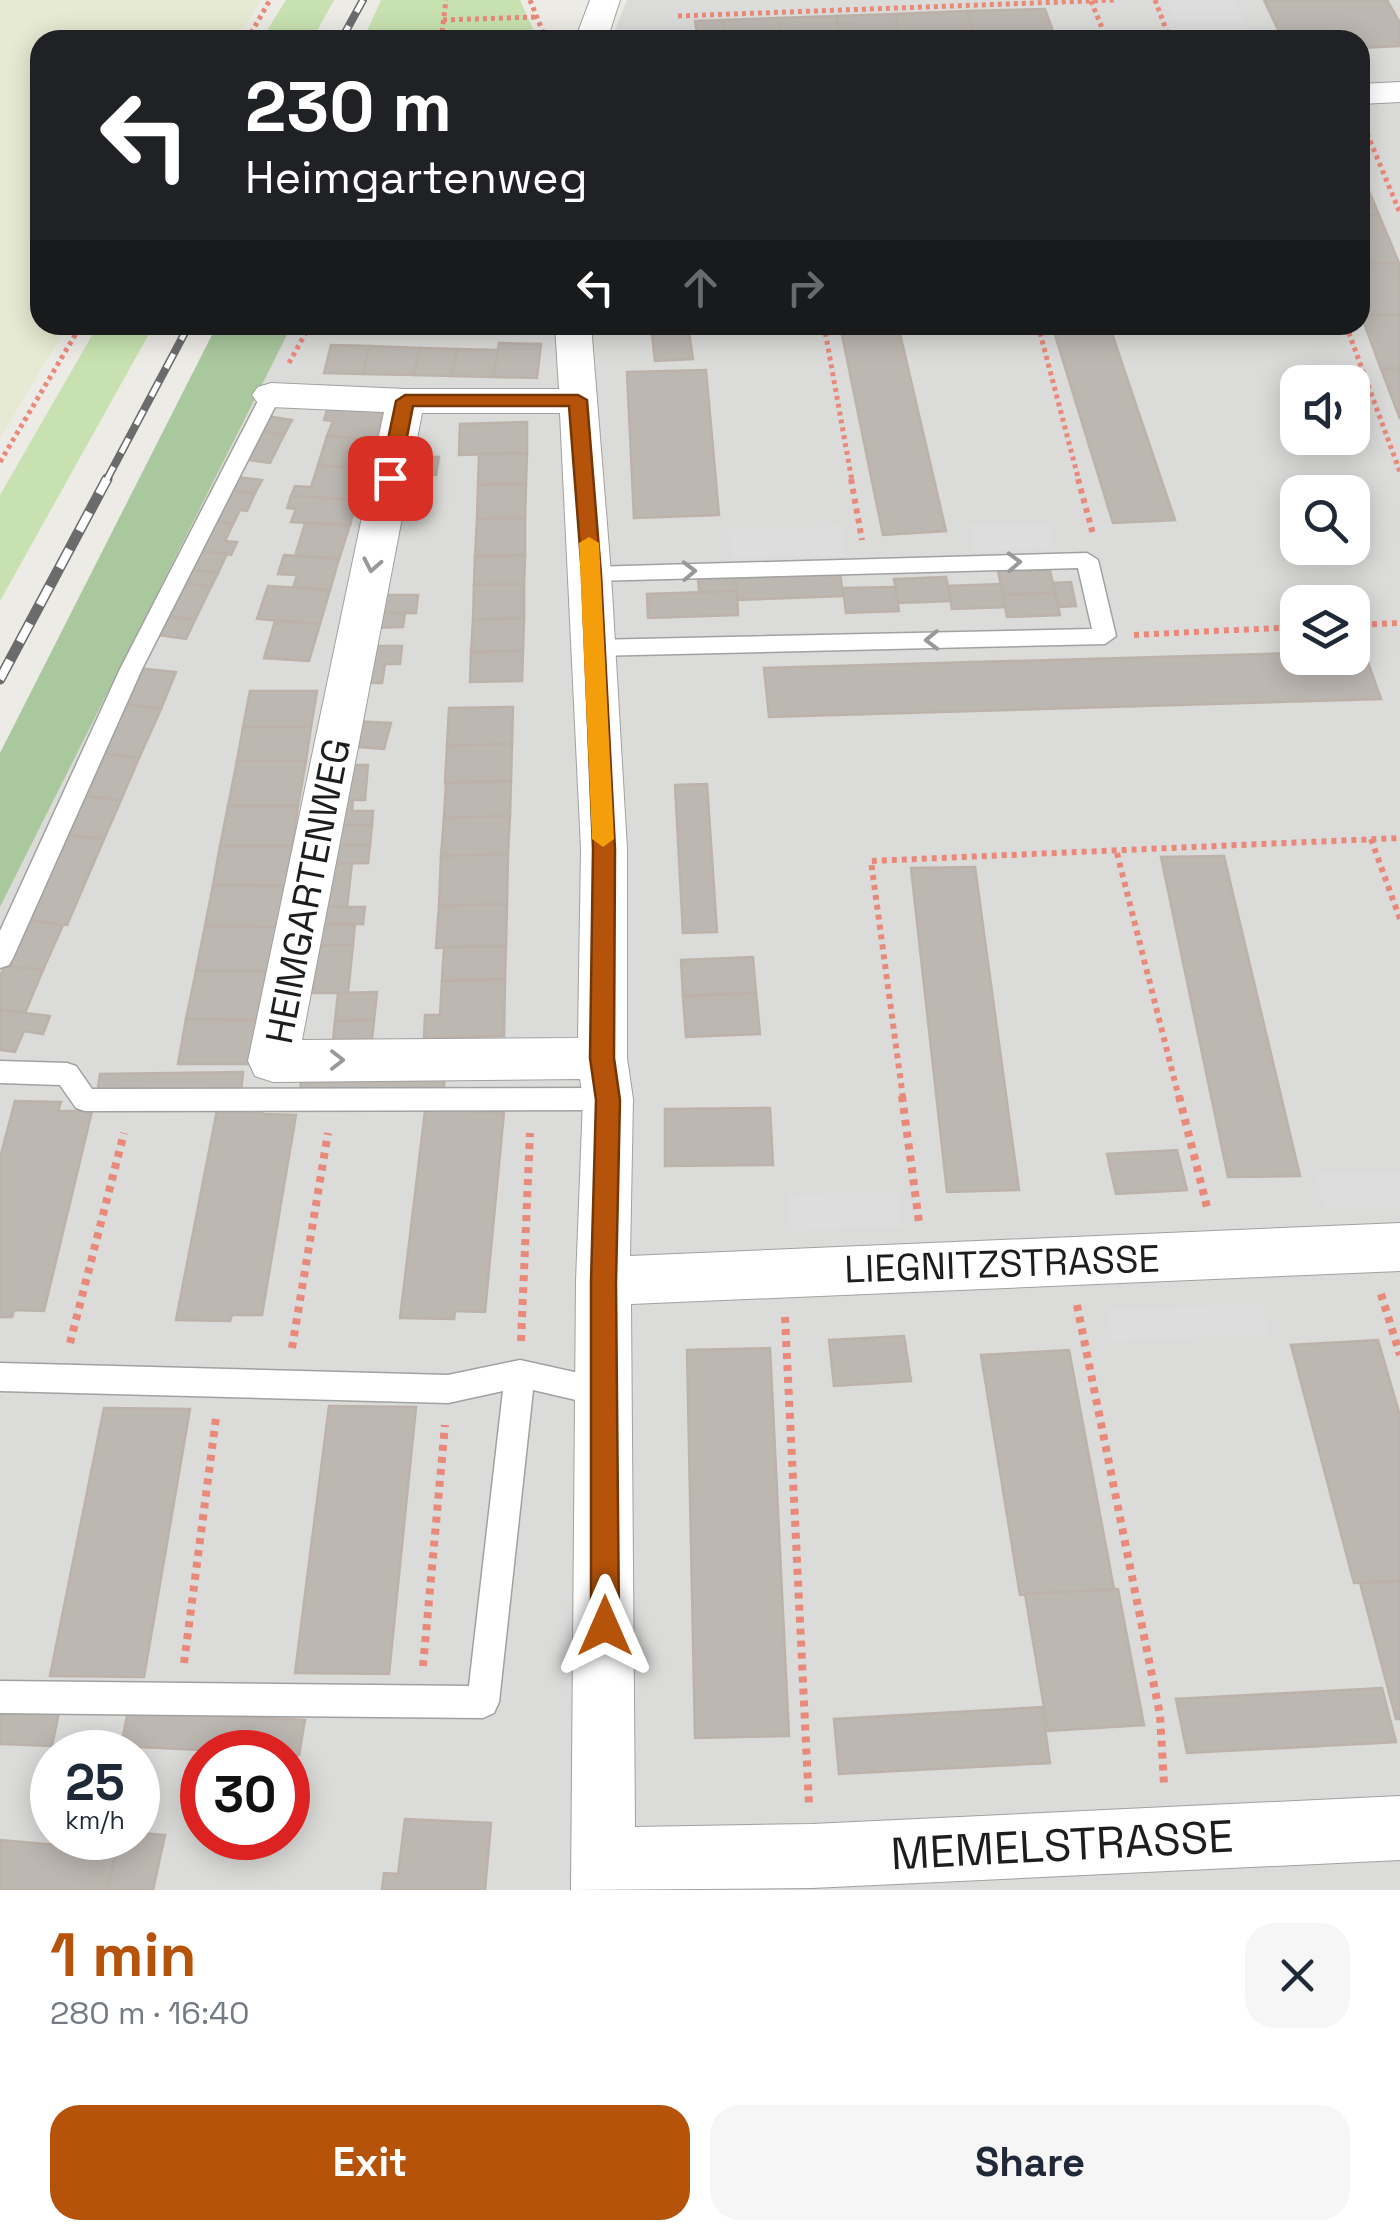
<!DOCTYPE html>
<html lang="en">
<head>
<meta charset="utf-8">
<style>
  :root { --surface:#fff; --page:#f6f6f7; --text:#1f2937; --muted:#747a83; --accent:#b45309 }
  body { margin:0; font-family:"Space Grotesk",sans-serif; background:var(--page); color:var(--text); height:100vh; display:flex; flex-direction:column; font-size:38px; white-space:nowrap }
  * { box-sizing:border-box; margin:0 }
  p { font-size:32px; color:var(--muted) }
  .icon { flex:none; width:55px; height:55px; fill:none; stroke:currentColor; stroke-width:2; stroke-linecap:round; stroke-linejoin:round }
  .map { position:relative; height:1890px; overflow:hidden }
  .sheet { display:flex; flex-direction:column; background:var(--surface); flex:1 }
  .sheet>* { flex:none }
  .top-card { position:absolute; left:30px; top:30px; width:1340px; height:305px; border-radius:30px; box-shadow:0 5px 25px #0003; background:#202124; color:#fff; overflow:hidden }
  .tools { position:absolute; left:1280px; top:365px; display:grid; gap:20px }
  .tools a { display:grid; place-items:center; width:90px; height:90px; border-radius:20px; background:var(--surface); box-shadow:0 5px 25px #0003; font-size:50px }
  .speed { position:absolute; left:30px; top:1730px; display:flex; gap:20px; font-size:50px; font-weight:700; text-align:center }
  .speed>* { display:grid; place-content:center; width:130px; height:130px; border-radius:50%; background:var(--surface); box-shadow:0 5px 25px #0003; line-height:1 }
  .speed small { font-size:25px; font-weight:400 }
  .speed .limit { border:15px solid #d22; background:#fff; color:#111 }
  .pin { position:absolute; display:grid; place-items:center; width:85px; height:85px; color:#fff; margin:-42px; border-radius:20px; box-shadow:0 5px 15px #0006 }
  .me { position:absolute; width:110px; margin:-55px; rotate:0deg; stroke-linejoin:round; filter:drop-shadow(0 0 8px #0008) }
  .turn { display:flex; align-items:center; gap:35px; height:210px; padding:0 50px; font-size:45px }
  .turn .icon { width:130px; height:130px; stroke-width:2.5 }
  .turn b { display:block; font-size:70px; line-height:85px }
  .lanes { display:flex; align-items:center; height:95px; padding:0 50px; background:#0003; justify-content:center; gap:50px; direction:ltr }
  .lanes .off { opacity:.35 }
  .round { display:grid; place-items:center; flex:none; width:105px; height:105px; border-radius:30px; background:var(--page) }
  .overview { display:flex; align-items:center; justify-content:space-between; height:170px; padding:0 50px }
  h1 { font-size:60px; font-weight:700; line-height:75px; color:var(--accent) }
  .action { display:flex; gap:20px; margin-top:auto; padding:20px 50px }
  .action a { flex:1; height:115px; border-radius:30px; background:var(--accent); color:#fff; font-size:40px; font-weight:700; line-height:115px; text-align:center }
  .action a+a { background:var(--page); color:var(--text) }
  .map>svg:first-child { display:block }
</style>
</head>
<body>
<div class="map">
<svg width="1400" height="1890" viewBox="0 0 1400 1890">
  <rect width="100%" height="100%" fill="#edebe5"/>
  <path fill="#dbdbda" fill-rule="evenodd" d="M627,0h773v1890h-1400v-983l292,-582h1068v-285h-749zM1298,382h54v56h-54zM1298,492h54v56h-54zM1298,602h54v56h-54zM52,1752h86v86h-86zM202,1752h86v86h-86z"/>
  <polygon fill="#e7ead2" points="0,0 261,0 236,40 40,40 40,325 67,325 0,439"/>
  <g fill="#c7e2b0">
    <polygon points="286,0 334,0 312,40 261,40"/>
    <polygon points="381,0 520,0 538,40 363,40"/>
    <polygon points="98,325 154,325 0,601 0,495"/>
  </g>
  <polygon fill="#a9c89e" points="217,325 292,325 0,907 0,753"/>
  <g fill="#ddd">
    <polygon points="1167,0 1235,0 1252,40 1182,40"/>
    <polygon points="1049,523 1054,549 974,551 970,524"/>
    <polygon points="842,526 845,556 731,558 729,528"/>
    <polygon points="1400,1172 1400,1207 1324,1209 1315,1174"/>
    <polygon points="898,1191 902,1227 791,1231 788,1195"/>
    <polygon points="1262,1303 1270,1334 1113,1342 1107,1310"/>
  </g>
  <g fill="#bdb7b2" stroke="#bdb2a9" stroke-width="2.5">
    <polygon points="1264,0 1387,0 1400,23 1400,46 1360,48 1360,40 1283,40"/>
    <polygon points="1045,9 1056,40 1028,40 1024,31 973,33 967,11"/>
    <polygon points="967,11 975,40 950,40 948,33 900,34 895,14"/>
    <polygon points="895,14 902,40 875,40 874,33 840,34 836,16"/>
    <polygon points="836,16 841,40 817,40 816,36 782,37 778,18"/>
    <polygon points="778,18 783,40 758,40 757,34 724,36 722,20"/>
    <polygon points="722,20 725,40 698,40 695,21"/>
    <polygon points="1360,169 1379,215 1360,216"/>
    <polygon points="1379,215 1399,263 1360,264 1360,216"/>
    <polygon points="1399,263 1400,315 1361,315 1360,264"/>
    <polygon points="1361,315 1400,315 1400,368 1381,369"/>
    <polygon points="651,325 688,325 693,359 655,361"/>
    <polygon points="840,325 898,325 946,531 883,535"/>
    <polygon points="1052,325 1109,325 1175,520 1113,523"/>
    <polygon points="499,343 541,344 537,378 493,377"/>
    <polygon points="331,345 370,346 363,374 324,373"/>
    <polygon points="370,346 420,348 414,375 363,374"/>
    <polygon points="420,348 457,349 452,376 414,375"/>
    <polygon points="457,349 498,350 493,377 452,376"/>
    <polygon points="1400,368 1400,419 1381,369"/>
    <polygon points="706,370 719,515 634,518 627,372"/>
    <polygon points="328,407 384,411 375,440 327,436 333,421 324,420"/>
    <polygon points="266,416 292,420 284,435 258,431"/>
    <polygon points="527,422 527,453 459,455 460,424"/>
    <polygon points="258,431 284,435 270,463 243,459"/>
    <polygon points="327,436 375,440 367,469 318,465"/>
    <polygon points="527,453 526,484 478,485 479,454"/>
    <polygon points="409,456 439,457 436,475 428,475 426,488 403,488"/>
    <polygon points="318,465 367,469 357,500 291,496 295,486 311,487"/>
    <polygon points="237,477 262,480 255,493 230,490"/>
    <polygon points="526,484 525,518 477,519 478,485"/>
    <polygon points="230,490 255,493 247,511 240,510 233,524 215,521"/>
    <polygon points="291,496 357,500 350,525 291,522 296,509 287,508"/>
    <polygon points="525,518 525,555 475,557 477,519"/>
    <polygon points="215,521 233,524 225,541 237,542 231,555 200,551"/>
    <polygon points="305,523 350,525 339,559 295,556"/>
    <polygon points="200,551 227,554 218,573 190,570"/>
    <polygon points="284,555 339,559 330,590 293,588 297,575 278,574"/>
    <polygon points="525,555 524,584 474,585 475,557"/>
    <polygon points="190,570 218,573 211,587 183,583"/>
    <polygon points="1050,570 1055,593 1003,595 998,571"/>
    <polygon points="840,572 843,596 737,600 735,576"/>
    <polygon points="735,576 737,591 699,593 698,577"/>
    <polygon points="946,577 951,601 898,603 894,579"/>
    <polygon points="1071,582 1076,606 1058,607 1053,583"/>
    <polygon points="183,583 211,587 195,620 167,616"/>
    <polygon points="524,584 524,618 473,620 474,585"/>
    <polygon points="1001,584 1006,607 952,609 948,586"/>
    <polygon points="268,586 330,590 320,624 257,619"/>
    <polygon points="895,587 899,611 846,613 843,588"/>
    <polygon points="737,591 738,615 648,618 647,594"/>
    <polygon points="1055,593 1060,615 1007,617 1003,595"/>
    <polygon points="379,595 418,595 416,613 377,613"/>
    <polygon points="377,613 405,613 403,627 375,628"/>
    <polygon points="167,616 195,620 186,639 158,635"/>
    <polygon points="524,618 523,651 471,652 473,620"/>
    <polygon points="275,621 320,624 309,661 264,658"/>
    <polygon points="365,646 402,646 400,664 385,664 382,683 360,683"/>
    <polygon points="523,651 522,681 470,682 471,652"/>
    <polygon points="1352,651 1364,651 1381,699 769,717 764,668 1298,653 1298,658 1352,658"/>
    <polygon points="138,668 176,672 161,709 122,704"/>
    <polygon points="250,691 317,691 311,727 243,727"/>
    <polygon points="122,704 161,709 139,758 100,753"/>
    <polygon points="513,707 512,744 447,746 449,708"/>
    <polygon points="351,721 391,723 384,749 344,746"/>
    <polygon points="243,727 311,727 306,761 237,761"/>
    <polygon points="512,744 511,781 445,783 447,746"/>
    <polygon points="100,753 139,758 121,800 81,796"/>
    <polygon points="237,761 306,761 298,806 228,806"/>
    <polygon points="339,765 368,765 365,800 335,800"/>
    <polygon points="511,781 510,816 444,818 446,783"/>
    <polygon points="707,784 717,932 683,933 675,785"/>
    <polygon points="81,796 121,800 104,839 63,835"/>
    <polygon points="335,800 353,800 352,811 373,811 372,825 331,826"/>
    <polygon points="228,806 298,806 292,846 220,846"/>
    <polygon points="510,816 508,854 441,856 444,818"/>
    <polygon points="372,825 370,845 330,845 331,826"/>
    <polygon points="63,835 104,839 67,925 25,920"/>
    <polygon points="330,845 370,845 368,863 327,864"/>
    <polygon points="220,846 292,846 285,886 213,885"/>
    <polygon points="508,854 507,904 439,906 441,856"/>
    <polygon points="1224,856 1300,1176 1228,1177 1161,857"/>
    <polygon points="352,863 347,907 322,907 327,864"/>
    <polygon points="975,867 1019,1190 947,1192 911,868"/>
    <polygon points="213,885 285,886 279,927 205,926"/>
    <polygon points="507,904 506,946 436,948 439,906"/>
    <polygon points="322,907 365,907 363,924 320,925"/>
    <polygon points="25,920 63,925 43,970 5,966"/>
    <polygon points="355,924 353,945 317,946 320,925"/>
    <polygon points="205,926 279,927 271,971 196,971"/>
    <polygon points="353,945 348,993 312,993 317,946"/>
    <polygon points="506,946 505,979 442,981 444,947"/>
    <polygon points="753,957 756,993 683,996 681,960"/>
    <polygon points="5,966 43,970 25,1013 0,1010 0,976"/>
    <polygon points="196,971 271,971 263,1020 186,1019"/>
    <polygon points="505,979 504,1036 424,1038 425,1015 440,1015 442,981"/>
    <polygon points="377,992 374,1020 335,1021 338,993"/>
    <polygon points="756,993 760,1034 686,1037 683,996"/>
    <polygon points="0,1010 50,1016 43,1034 24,1031 15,1052 0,1050"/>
    <polygon points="186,1019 263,1020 256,1064 178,1064"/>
    <polygon points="374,1020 372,1039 333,1040 335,1021"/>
    <polygon points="445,1070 444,1088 300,1091 302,1072"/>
    <polygon points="243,1072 241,1091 97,1094 100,1074"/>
    <polygon points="15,1101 61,1102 58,1111 92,1111 44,1311 14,1310 12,1317 0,1317 0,1158"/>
    <polygon points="426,1103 471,1103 470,1112 504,1112 485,1312 455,1311 454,1319 400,1318"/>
    <polygon points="218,1105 264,1105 262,1114 296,1115 262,1315 232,1315 230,1321 176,1320"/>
    <polygon points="770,1108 773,1165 665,1166 665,1109"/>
    <polygon points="1177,1150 1187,1190 1116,1194 1107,1154"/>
    <polygon points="904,1336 911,1381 834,1386 829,1340"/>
    <polygon points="1378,1340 1400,1416 1400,1581 1354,1583 1291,1345"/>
    <polygon points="770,1348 789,1736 695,1738 687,1350"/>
    <polygon points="1069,1350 1114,1589 1020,1595 981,1355"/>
    <polygon points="329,1406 416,1407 389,1674 295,1673"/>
    <polygon points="104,1408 190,1409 144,1677 50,1676"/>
    <polygon points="1400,1581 1400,1719 1396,1719 1360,1583"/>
    <polygon points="1118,1589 1144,1725 1048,1731 1025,1594"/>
    <polygon points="1382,1688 1396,1742 1187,1753 1176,1699"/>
    <polygon points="1042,1707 1050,1763 839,1774 834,1719"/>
    <polygon points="0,1709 59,1712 52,1746 0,1744"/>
    <polygon points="128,1711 305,1720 299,1755 121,1746"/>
    <polygon points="405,1819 491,1823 485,1890 382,1890 384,1873 398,1874"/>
    <polygon points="138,1833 165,1835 153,1890 107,1890 119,1838 138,1838"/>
    <polygon points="60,1838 119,1838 107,1890 0,1890 0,1840 58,1845"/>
  </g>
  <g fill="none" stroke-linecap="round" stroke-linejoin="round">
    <defs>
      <g id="lane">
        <polygon points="271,389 281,395 142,669 13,958 9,965 0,968 0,931 120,669 261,395"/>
        <polygon points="1087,553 1098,560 1116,636 1105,644 592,656 581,648 592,640 1092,629 1078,568 591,581 580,574 591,567"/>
        <polygon points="0,1061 67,1063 76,1066 92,1089 608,1088 617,1091 621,1099 617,1107 608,1110 85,1111 76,1108 60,1085 0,1083"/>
        <polygon points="520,1360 606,1379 616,1383 621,1393 616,1403 606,1407 533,1390 499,1702 494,1713 483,1718 0,1713 0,1681 469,1686 503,1391 448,1403 0,1391 0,1363 448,1375"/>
      </g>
      <g id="street">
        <polygon points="590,0 620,0 607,40 575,40"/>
        <polygon points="1400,82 1400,102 1360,104 1360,84"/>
        <path d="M555,325h36l20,249 16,275v209l6,41 -3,157 770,-33v48l-769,33 4,523 177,-3 588,-28v64l-588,28 -241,2 5,-609 7,-182 -3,-20 -307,3 -18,-6 -7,-15 136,-649 -113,-5 -13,-4 -6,-8 6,-8 13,-4 134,6h154zM422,413h138l21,436 -3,189 -276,2z"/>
      </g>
    </defs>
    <use href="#lane" stroke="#a1a1a1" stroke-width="3"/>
    <use href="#street" stroke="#a1a1a1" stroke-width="2"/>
    <g stroke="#e9897a" stroke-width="5" stroke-dasharray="4 4" stroke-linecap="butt">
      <polyline points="530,0 546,40"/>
      <polyline points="1155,0 1170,40"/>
      <polyline points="1091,1 1107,40"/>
      <polyline points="678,16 1116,0"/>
      <polyline points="443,20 536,17"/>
      <polyline points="247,40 270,0"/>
      <polyline points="441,40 446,0"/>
      <polyline points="1364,126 1400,213"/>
      <polyline points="824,325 852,481"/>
      <polyline points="1038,325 1079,481"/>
      <polyline points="1346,325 1400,472"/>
      <polyline points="289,363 310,325"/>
      <polyline points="0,462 81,325"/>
    </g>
    <g stroke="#e9897a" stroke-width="6" stroke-dasharray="5 5" stroke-linecap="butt">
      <polyline points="851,479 862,540"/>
      <polyline points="1078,479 1093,534"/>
      <polyline points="1352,625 1400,623"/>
      <polyline points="1134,635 1298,627"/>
      <polyline points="1371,839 1400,919"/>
      <polyline points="1117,853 1179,1098"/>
      <polyline points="903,1098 871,861 1400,838"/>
    </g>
    <g stroke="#e9897a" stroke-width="8" stroke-dasharray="6 6" stroke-linecap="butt">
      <polyline points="902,1096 919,1222"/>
      <polyline points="1179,1096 1208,1211"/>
      <polyline points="1381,1294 1400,1355"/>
      <polyline points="1077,1305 1160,1715 1164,1784"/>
      <polyline points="785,1317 809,1804"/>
      <polyline points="521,1341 530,1133"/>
      <polyline points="70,1343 124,1133"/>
      <polyline points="292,1348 328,1133"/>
      <polyline points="184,1663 216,1418"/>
      <polyline points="423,1666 445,1425"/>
    </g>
    <use href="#lane" fill="#fff" fill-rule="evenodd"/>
    <use href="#street" fill="#fff" fill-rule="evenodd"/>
    <defs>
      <g id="rail-far1">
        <polyline points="341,40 363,0"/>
        <polyline points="106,481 189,325"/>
      </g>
      <polyline id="rail" points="0,679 107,479"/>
    </defs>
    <use href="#rail-far1" stroke="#6b6b6b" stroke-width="8"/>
    <use href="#rail" stroke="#6b6b6b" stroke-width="11"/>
    <use href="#rail-far1" stroke="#fff" stroke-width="5" stroke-dasharray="16" stroke-linecap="butt"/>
    <use href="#rail" stroke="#fff" stroke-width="8" stroke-dasharray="21" stroke-linecap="butt"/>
  </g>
  <defs><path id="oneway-chevron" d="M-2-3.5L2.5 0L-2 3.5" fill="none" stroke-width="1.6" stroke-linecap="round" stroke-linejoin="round" transform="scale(2.5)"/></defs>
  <g stroke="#999">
    <use href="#oneway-chevron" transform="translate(1014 562) rotate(-2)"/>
    <use href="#oneway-chevron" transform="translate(372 565) rotate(101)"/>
    <use href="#oneway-chevron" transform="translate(689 571) rotate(-2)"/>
    <use href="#oneway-chevron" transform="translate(932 640) rotate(179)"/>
    <use href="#oneway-chevron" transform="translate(337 1060)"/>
  </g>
  <polygon fill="#b45309" stroke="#753606" stroke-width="2.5" points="405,395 578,395 587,400 601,574 615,849 614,1058 620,1100 616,1282 619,1626 615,1636 605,1641 595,1636 591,1626 591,1282 596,1100 590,1058 593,849 582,574 569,406 413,406 399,478 390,484 380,478 396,401"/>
  <polygon fill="#f59e0b" points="589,537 599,543 614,839 603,847 592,839 579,543"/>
  <g text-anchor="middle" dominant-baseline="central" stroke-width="9" stroke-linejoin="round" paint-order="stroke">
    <g font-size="38" fill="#1d1d1d" stroke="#fff">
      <text transform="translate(308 891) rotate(-79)">HEIMGARTENWEG</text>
      <text transform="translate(1002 1264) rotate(-2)">LIEGNITZSTRASSE</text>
    </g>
    <g font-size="45" fill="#1d1d1d" stroke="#fff">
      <text transform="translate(1062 1845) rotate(-3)">MEMELSTRASSE</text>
    </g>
  </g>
</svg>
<div class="tools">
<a><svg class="icon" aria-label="sound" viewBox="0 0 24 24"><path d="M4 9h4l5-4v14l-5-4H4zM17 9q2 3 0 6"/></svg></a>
<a><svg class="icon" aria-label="search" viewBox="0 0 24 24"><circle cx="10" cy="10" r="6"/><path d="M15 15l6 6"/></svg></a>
<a><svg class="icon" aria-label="layers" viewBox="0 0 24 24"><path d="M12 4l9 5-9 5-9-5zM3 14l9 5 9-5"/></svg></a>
</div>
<div class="speed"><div>25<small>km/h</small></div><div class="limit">30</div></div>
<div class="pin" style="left:390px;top:478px;background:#d93025"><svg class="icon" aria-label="arrive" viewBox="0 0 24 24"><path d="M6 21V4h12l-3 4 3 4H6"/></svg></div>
<svg class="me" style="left:605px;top:1626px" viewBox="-20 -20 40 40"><path d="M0-17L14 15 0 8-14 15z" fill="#b45309" stroke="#fff" stroke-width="4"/></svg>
<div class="top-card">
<div class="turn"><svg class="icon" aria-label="left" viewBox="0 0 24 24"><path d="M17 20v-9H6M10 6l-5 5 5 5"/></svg><div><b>230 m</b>Heimgartenweg</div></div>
<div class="lanes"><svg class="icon" aria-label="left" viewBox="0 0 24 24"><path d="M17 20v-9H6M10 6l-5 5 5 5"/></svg><svg class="icon off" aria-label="ahead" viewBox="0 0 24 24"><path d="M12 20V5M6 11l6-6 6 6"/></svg><svg class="icon off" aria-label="right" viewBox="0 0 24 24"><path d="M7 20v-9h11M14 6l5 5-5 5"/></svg></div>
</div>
</div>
<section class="sheet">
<div class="overview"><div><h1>1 min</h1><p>280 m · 16:40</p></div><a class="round"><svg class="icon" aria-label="close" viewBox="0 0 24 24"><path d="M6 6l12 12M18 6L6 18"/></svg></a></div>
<div class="action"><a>Exit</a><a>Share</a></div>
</section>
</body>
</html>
